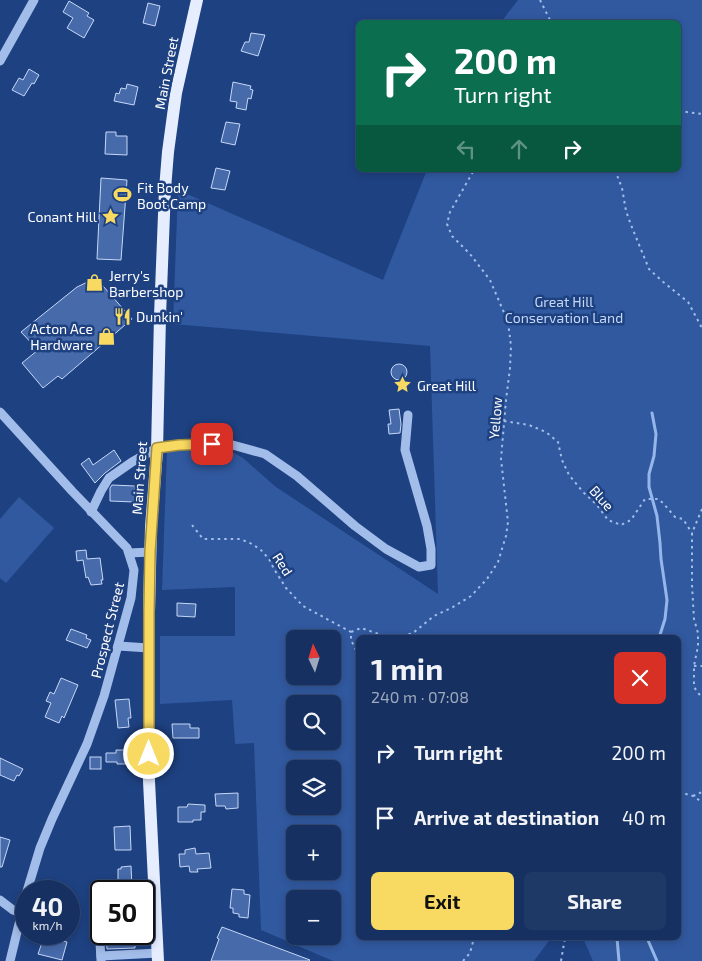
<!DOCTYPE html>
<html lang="en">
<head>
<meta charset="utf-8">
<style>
  :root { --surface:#163161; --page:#1f3967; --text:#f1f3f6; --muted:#9ea9bd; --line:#354c76; --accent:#f8d961 }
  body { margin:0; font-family:"Exo 2",sans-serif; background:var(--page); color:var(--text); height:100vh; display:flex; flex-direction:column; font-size:19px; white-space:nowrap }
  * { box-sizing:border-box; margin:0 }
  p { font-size:16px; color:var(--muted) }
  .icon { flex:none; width:28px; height:28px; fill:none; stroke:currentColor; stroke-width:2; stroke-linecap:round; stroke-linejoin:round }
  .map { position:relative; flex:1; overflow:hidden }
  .sheet { position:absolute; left:356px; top:635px; width:325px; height:305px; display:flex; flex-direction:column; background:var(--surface); border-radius:8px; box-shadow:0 2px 8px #0003,0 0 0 1px var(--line) }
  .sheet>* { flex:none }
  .top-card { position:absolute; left:356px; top:20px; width:325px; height:152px; border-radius:8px; box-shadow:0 2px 8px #0003,0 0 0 1px var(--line); background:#0b6e4f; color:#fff; overflow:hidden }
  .needle { width:32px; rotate:356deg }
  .fabs { position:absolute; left:286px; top:630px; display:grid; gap:10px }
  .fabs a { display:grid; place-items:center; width:55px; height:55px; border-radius:8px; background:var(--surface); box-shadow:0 2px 8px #0003,0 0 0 1px var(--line); font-size:25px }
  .speed { position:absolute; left:15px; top:880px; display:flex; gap:10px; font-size:25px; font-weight:700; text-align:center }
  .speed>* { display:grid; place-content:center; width:65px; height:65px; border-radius:50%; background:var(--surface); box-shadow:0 2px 8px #0003,0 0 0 1px var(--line); line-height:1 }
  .speed small { font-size:12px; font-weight:400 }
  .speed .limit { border:2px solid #111; border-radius:8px; background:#fff; color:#111 }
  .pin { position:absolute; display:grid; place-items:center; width:42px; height:42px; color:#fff; margin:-21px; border-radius:10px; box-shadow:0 2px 8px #0006 }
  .me { position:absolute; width:55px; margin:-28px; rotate:0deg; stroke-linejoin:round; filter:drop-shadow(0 0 4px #0008) }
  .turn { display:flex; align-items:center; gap:18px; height:105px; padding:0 15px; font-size:22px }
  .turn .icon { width:65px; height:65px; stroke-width:2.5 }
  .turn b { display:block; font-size:35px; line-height:42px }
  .lanes { display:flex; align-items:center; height:48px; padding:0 15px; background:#0003; justify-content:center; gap:25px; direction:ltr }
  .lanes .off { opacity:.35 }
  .round { display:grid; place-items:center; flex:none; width:52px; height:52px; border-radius:8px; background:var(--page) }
  .summary { display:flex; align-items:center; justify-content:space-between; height:85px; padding:0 15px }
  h1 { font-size:30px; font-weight:700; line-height:38px }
  .cta { display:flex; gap:10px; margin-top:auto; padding:10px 15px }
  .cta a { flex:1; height:58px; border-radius:8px; background:var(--accent); color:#111; font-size:20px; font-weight:700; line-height:58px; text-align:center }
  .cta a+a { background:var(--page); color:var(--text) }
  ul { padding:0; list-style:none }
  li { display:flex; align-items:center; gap:15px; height:65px; padding:0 15px }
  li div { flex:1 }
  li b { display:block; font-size:19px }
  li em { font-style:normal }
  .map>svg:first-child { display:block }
</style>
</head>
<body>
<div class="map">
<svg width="702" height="961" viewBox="0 0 702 961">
  <rect width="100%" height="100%" fill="#1e4181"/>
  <g fill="#31599f" fill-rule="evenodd">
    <path d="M518,0h184v961h-109l-10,-23h96v-300h-320v300h192l-17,23h-201l-72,-31 -7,-187 -19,1 -3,-44 -72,4v-68h75v-49l-73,3 5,-139h50l17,2 9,5 33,29 162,107 -8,-248 -257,-22 5,-134 205,90 44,-110h252v-148h-178zM295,639h37v37h-37zM295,704h37v37h-37zM295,769h37v37h-37zM295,834h37v37h-37zM295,899h37v37h-37z"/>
    <polygon points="19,497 54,528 6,583 0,578 0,519"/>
  </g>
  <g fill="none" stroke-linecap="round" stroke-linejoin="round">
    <g stroke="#95b6eb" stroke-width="3">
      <polyline points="652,413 656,434 654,456 649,474 649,487 657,516 660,543 661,559 667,600 665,619 659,638"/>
      <polyline points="617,938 619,961"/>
      <polyline points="647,938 657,961"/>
    </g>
  </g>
  <g fill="#466aaa" stroke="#c6d8f7">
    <polygon points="69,1 89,13 87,16 94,20 84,38 67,28 73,18 63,12"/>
    <polygon points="148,3 160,6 155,26 143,23"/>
    <polygon points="251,33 265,35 258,56 241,51 245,42 249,42"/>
    <polygon points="29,69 39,75 34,84 32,83 24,96 12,90 19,78 23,80"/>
    <polygon points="233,82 251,86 250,89 253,90 251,99 248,98 246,110 236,108 237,102 230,101"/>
    <polygon points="127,84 138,87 134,105 114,101 116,93 119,94 121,88 126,89"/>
    <polygon points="226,122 240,124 235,145 221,142"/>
    <polygon points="106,132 116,132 116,136 127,136 127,155 105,154"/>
    <polygon points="216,168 230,171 225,190 211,188"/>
    <polygon points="101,178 127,180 121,260 97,259"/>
    <polygon points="96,278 132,319 62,379 58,376 43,388 22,363 38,350 21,332 77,287"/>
    <circle cx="399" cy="372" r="8"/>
    <polygon points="399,409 401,424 400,433 389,434 388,424 391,424 389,410"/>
    <polygon points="114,450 121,461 105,473 95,483 81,464 89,458 93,465"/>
    <polygon points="112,485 135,486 134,502 110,501 110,488"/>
    <polygon points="86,550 87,559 100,558 103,580 101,580 102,584 91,585 88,577 86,578 83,560 77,561 76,551"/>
    <polygon points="177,603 196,604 195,617 177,616"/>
    <polygon points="71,629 87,635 86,638 91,640 87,648 66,640"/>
    <polygon points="61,678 78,685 64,718 62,716 59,723 45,717 51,703 46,701 50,692 54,694"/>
    <polygon points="129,699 131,718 128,718 129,727 118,728 115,700"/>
    <polygon points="172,724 190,724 190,728 199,728 199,738 173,738"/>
    <polygon points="116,750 130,750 129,764 117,764 117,762 106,762 106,753 116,753"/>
    <rect x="90" y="757" width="11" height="12"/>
    <polygon points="0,758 23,769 19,776 17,775 14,781 0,775"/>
    <polygon points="238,793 238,808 226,809 225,806 216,806 215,794"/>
    <polygon points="188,804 205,805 205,812 201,812 201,820 193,820 193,822 178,822 178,807 187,807"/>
    <polygon points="130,826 131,850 115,850 114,827"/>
    <polygon points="0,837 10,840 2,867 0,867"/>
    <polygon points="195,848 196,854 209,853 211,868 197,869 198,872 190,872 189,866 180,867 179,854 185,854 185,850"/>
    <polygon points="131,866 132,887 124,887 124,883 118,883 118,869 121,869 121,867"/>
    <polygon points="232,889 244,890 244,894 250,895 248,918 239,917 239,914 233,913 233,908 230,908"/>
    <polygon points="222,927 310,960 309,961 211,961 219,939 217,938"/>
    <polygon points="45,934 60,934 59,940 67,942 62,960 38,954"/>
    <polygon points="106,934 132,934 132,937 135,937 135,948 107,949"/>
  </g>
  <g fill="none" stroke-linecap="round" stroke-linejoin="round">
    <g stroke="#a2bde9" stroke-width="2" stroke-dasharray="2.5 4" stroke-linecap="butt">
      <polyline points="540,0 551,22"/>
      <polyline points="679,111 702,114"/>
      <polyline points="615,170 622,188 626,211 631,225 649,269 662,281 688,302 702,328"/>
      <polyline points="504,421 529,425 546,432 558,442 562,460 569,475 583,492 597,505 608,520 621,525 631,520 645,499 658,499 663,503 675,517 683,519 692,533"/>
      <polyline points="702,509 692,533 692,585 694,619 698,633 698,646 694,666 694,687 702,698"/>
      <polyline points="192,525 203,539 240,539 250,543 260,549 269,559 274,569 286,588 303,606 351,632"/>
      <polyline points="396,638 413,633 434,616 453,607 471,596 487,579 498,562 506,536 508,522 501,459 506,400 510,368 511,346 508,322 490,280 470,254 452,236 447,224 450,212 474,170"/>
      <polyline points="359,656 351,640 351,632 361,628 391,638"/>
      <polyline points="694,666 702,666"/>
      <polyline points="679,792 693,796 702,802"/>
      <polyline points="693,796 702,792"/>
      <polyline points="463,961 470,953 474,938"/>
      <polyline points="561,961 565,938"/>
    </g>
    <g stroke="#a2bde9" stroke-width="9">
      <polyline points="0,61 34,0"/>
      <polyline points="0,412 72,491 127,548 134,570 131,598 104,696 87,744 52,819 40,848 27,891"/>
      <polyline points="91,512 101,491 109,478 132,462 157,448 179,445 229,444 265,454 297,476 355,526 386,549 419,567 431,565 431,549 427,526 405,450 408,415"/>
      <polyline points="129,553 151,552"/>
      <polyline points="118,646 149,648"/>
      <polyline points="0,900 13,910 22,913"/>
      <polyline points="98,908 101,960"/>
      <polyline points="101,956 158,953"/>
      <polyline points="10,961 26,895"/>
    </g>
    <polyline stroke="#e5edfe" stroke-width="12" points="158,961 149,781 149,612 151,527 157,451 160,316 165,189 168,152 176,93 197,0"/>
  </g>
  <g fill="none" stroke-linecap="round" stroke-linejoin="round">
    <defs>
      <polyline id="route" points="149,754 149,612 150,552 157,448 179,445 212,444"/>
    </defs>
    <use href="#route" stroke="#a18d3f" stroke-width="12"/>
    <use href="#route" stroke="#f8d961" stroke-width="9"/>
  </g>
  <defs>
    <symbol id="stadium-bare" viewBox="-9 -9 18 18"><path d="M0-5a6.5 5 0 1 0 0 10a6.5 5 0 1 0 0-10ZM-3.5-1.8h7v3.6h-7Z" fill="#f8d961" stroke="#1e4181" stroke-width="2.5" paint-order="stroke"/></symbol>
    <symbol id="sight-bare" viewBox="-9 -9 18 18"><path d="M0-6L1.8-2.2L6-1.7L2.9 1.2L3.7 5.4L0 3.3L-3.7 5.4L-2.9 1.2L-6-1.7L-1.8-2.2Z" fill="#f8d961" stroke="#1e4181" stroke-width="2.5" paint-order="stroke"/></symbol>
    <symbol id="shop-bare" viewBox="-9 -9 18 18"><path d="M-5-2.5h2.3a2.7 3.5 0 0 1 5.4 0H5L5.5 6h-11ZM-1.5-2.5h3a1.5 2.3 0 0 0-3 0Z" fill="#f8d961" stroke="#1e4181" stroke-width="2.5" paint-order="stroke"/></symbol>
    <symbol id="restaurant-bare" viewBox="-9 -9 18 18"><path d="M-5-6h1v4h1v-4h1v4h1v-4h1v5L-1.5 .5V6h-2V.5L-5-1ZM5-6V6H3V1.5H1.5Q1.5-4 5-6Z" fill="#f8d961" stroke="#1e4181" stroke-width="2.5" paint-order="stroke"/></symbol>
  </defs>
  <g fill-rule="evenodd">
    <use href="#stadium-bare" x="110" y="182" width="25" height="25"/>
    <use href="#sight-bare" x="98" y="204" width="25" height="25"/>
    <use href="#shop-bare" x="82" y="270" width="25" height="25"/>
    <use href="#restaurant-bare" x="110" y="304" width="25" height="25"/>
    <use href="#shop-bare" x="94" y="324" width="25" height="25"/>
    <use href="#sight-bare" x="390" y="372" width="25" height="25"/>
  </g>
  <g text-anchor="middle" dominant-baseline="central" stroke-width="5" stroke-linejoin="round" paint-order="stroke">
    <g font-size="14" fill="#fff" stroke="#1e4181">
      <text transform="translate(166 73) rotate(-79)">Main Street</text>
      <text transform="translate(495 418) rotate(-85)">Yellow</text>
      <text transform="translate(139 478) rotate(-86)">Main Street</text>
      <text transform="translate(602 498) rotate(48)">Blue</text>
      <text transform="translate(283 564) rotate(57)">Red</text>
      <text transform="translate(107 630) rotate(-76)">Prospect Street</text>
    </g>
    <g font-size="14" fill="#fff" stroke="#1e4181" text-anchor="start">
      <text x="137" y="187">Fit Body<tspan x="137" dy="16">Boot Camp</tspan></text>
      <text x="97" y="216" text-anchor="end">Conant Hill</text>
      <text x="109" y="275">Jerry's<tspan x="109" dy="16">Barbershop</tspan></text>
      <text x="136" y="316">Dunkin'</text>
      <text x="93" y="328" text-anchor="end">Acton Ace<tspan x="93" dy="16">Hardware</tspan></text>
      <text x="417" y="385">Great Hill</text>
    </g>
    <g font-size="14" fill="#c6d8f7" stroke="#1e4181">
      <text x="564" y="301">Great Hill<tspan x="564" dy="16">Conservation Land</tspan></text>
    </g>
  </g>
</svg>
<div class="fabs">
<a><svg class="needle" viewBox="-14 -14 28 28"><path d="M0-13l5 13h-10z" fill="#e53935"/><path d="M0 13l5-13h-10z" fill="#9ea9bd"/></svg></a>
<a><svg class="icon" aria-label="search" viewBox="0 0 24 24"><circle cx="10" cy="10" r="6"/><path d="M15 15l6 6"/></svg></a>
<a><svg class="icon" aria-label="layers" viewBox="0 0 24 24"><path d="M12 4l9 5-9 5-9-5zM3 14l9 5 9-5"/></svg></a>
<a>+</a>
<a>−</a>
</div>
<div class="speed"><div>40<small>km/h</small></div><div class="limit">50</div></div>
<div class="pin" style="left:212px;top:444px;background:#d93025"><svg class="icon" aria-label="arrive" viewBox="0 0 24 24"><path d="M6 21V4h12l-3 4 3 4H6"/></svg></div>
<svg class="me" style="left:149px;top:754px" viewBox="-20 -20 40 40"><circle r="17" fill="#f8d961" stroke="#fff" stroke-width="3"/><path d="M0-11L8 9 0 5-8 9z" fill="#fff"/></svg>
<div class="top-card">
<div class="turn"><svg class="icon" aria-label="right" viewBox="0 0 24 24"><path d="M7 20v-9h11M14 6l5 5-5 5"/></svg><div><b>200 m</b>Turn right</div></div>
<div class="lanes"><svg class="icon off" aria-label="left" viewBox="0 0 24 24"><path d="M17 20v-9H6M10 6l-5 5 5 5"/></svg><svg class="icon off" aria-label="ahead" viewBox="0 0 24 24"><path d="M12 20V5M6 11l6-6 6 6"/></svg><svg class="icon" aria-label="right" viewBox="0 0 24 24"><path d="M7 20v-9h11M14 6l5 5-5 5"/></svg></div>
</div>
<section class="sheet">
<div class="summary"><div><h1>1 min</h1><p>240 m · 07:08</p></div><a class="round" style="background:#d93025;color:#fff"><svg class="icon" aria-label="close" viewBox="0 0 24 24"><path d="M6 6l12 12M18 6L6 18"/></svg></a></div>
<ul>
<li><svg class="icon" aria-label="right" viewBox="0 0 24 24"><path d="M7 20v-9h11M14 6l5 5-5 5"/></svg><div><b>Turn right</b></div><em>200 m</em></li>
<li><svg class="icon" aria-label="arrive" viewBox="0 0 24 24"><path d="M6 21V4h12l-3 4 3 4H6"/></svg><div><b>Arrive at destination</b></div><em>40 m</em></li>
</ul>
<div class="cta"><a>Exit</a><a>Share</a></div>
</section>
</div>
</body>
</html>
